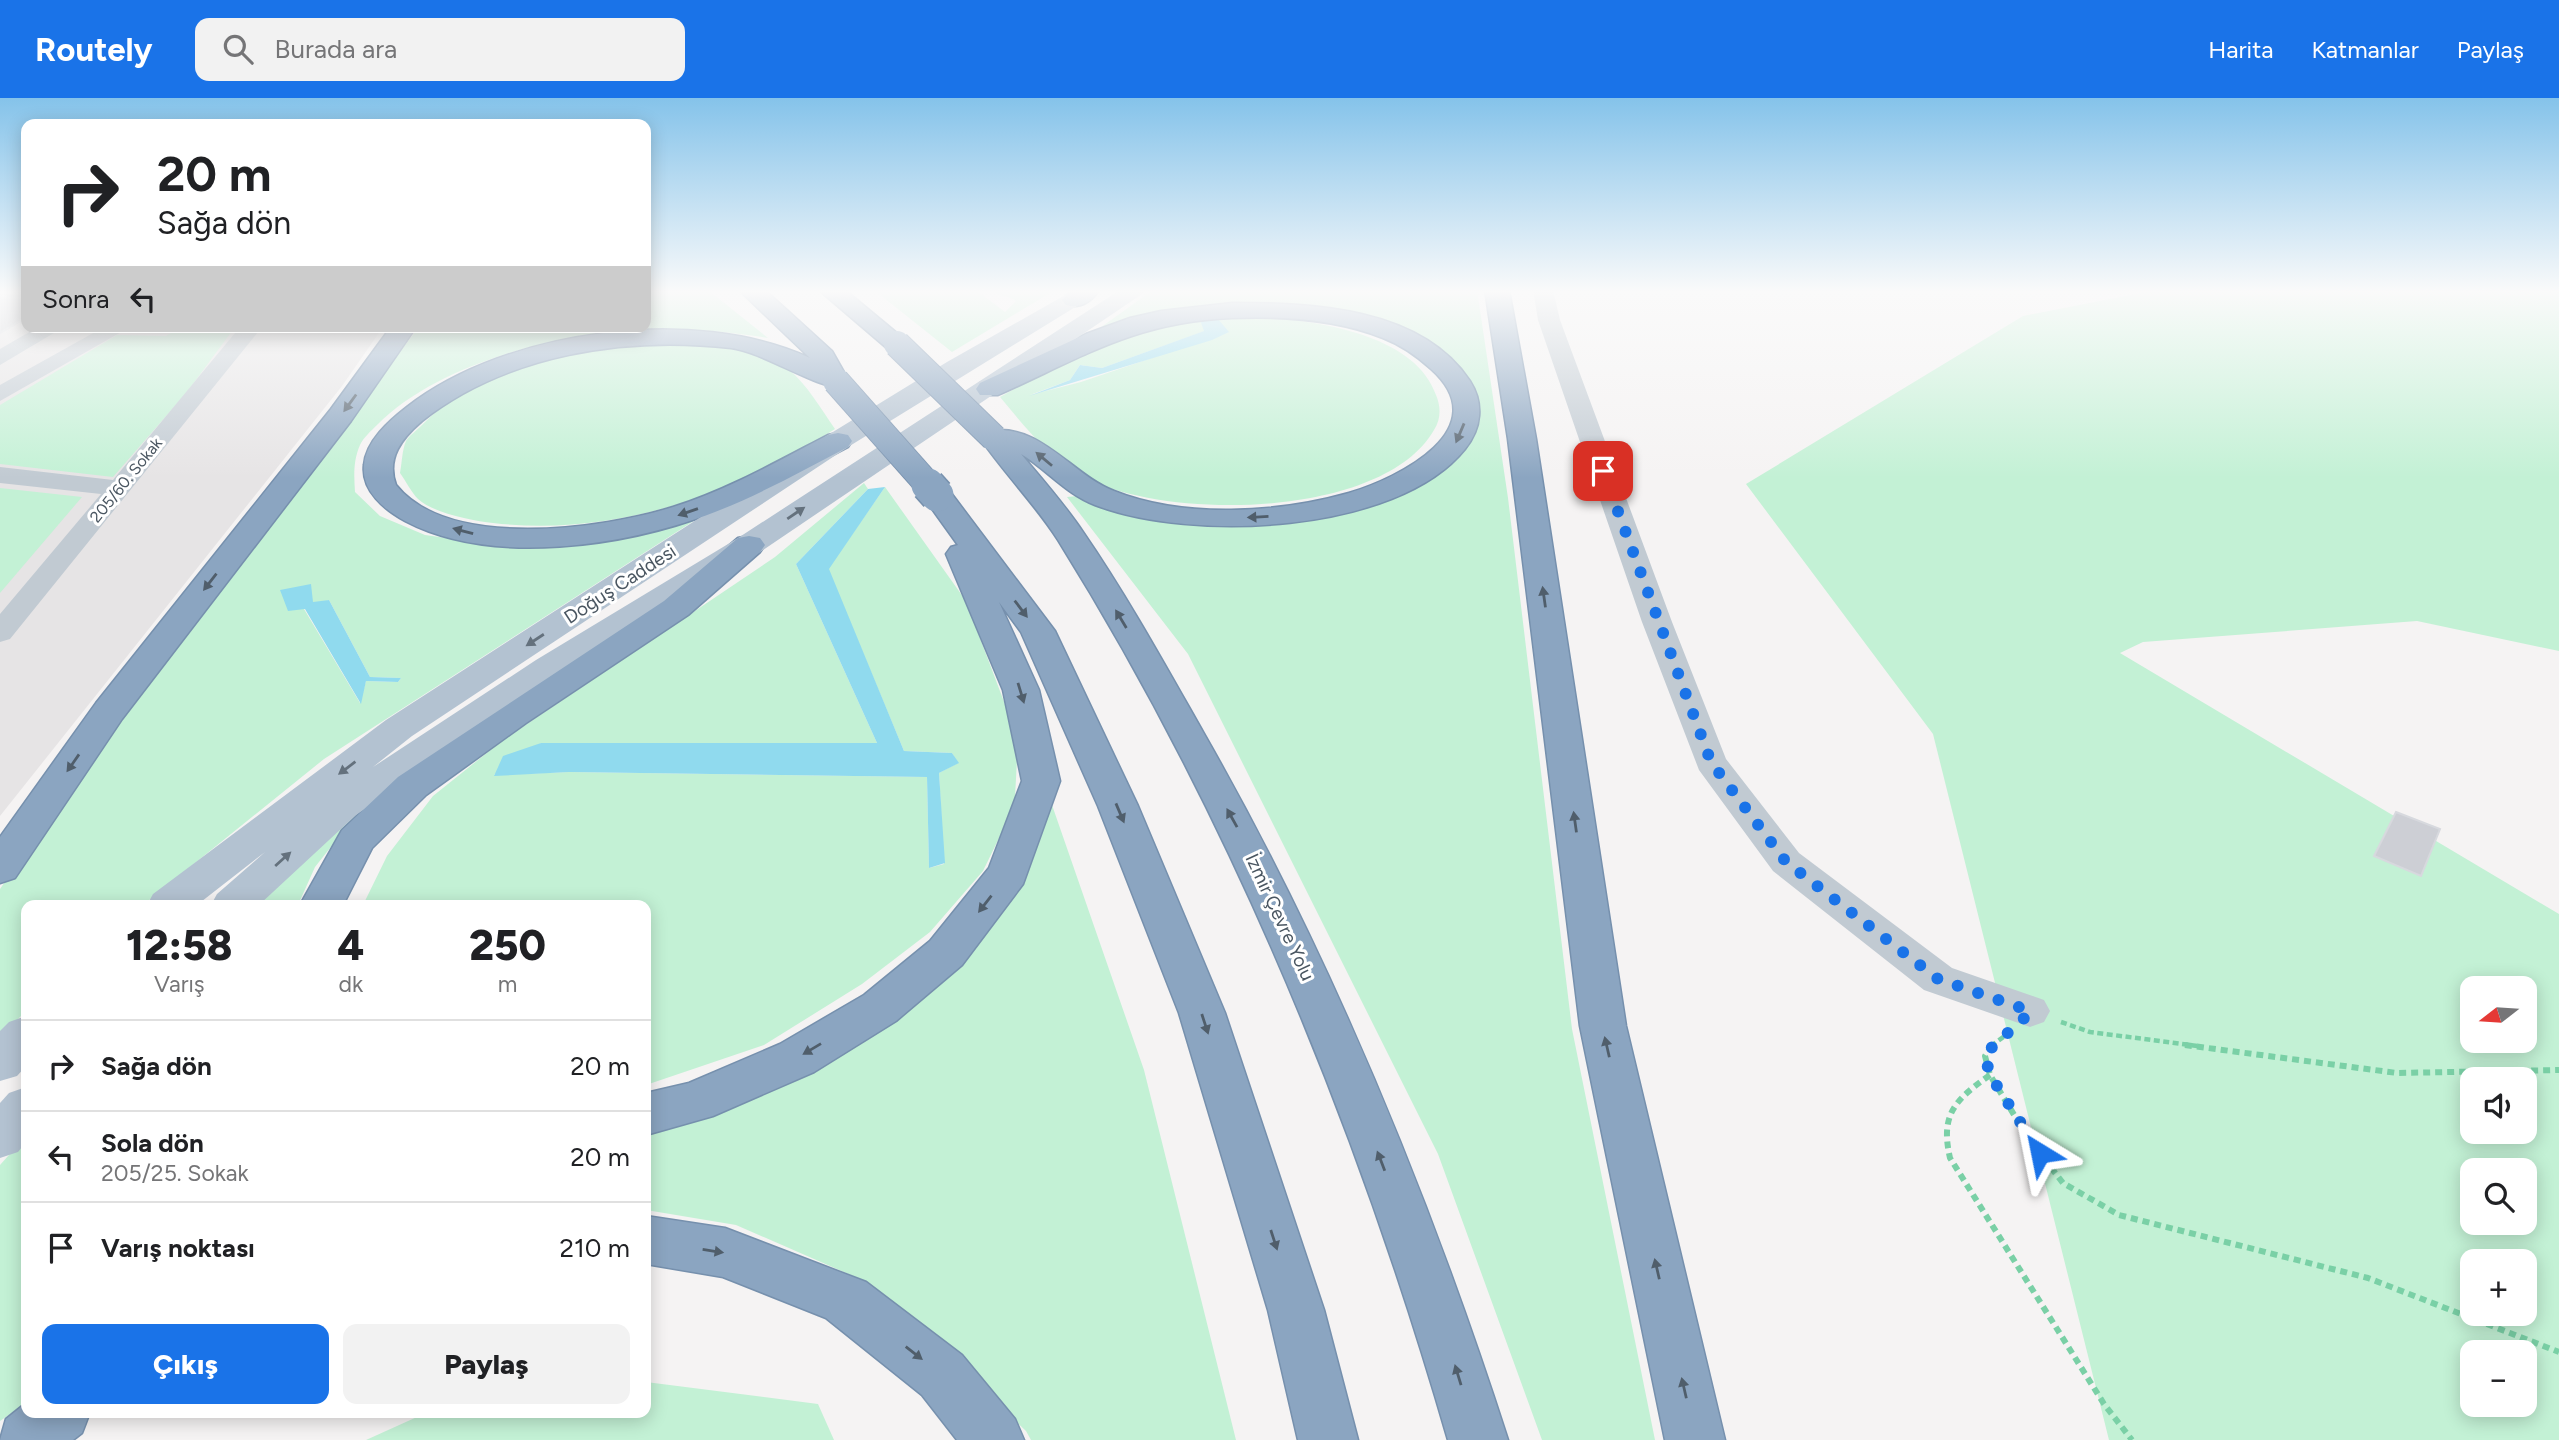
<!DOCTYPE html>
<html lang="tr">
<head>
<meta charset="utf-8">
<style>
  :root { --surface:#fff; --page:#f2f2f2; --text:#202124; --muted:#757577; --line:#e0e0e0; --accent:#1a73e8 }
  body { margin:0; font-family:Figtree,sans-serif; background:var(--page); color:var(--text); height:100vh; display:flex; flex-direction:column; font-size:26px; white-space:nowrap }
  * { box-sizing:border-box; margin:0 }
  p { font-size:23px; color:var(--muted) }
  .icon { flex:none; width:38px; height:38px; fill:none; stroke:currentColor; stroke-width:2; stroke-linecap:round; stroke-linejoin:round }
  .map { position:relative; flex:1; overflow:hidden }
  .details { position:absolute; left:21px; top:802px; width:630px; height:518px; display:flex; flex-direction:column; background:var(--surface); border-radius:14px; box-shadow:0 4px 18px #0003 }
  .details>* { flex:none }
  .guide { position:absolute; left:21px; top:21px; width:630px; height:214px; border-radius:14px; box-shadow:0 4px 18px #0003; background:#fff; color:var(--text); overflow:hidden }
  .needle { width:46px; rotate:253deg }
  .controls { position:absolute; left:2460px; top:878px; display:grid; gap:14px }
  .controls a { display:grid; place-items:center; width:77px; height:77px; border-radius:14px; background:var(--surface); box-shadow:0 4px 18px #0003; font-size:35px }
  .pin { position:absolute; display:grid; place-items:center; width:60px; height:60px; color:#fff; margin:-30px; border-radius:14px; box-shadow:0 4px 10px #0006 }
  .me { position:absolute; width:77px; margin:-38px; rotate:325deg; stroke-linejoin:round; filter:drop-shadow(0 0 5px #0008) }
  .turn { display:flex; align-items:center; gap:24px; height:147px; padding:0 21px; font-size:32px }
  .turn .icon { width:91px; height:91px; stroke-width:2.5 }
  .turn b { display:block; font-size:49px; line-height:60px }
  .then { display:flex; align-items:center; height:66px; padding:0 21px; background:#0003; gap:14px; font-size:26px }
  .eta { display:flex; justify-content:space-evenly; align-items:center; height:119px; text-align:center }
  .eta b { font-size:42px; font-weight:800; line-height:49px }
  .primary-button { display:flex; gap:14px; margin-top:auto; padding:14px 21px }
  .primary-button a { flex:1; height:80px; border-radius:14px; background:var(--accent); color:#fff; font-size:28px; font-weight:800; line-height:80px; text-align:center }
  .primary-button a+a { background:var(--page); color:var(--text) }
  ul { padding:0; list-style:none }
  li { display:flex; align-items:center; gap:21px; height:91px; padding:0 21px; border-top:2px solid var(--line) }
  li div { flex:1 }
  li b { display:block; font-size:26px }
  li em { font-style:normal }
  header { display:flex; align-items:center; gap:42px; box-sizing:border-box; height:98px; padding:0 35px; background:var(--accent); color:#fff }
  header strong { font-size:33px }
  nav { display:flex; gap:38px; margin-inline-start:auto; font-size:24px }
  .search { width:490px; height:63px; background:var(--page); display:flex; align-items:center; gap:18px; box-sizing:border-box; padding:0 24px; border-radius:14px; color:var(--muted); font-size:26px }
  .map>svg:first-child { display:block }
</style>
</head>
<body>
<header>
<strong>Routely</strong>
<div class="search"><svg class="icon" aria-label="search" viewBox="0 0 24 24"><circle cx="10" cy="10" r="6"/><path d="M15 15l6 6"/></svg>Burada ara</div>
<nav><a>Harita</a><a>Katmanlar</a><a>Paylaş</a></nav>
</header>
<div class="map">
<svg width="2559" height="1342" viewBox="0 0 2559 1342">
  <rect width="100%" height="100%" fill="#f5f3f3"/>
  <polygon fill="#e6e4e5" points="0,192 26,192 26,229 383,229 342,288 0,718"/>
  <g fill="#c3f1d5" fill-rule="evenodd">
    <path d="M646,192h62l60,48c-48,-8 -99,-11 -148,-7 -78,7 -187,37 -243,94 -6,6 -14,13 -17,20 -7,16 -6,31 -5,47l25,24 45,19 72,10 206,-30 -379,244 -181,146h-117v106l-26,26v-148l104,-152 315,-410h227zM329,502l41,77 31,1 -3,4 -32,-1 -6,22 -56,-94z"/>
    <path d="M874,192h102l29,22 11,-11c-9,-6 -16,-4 -26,-11h65l-103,62z"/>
    <polygon points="1153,192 1477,192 1508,400 1572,931 1655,1342 1542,1342 1438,1056 1188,556 1067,399 1078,398 1100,409 1140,419 1362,408 1450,357 1472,318 1442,260 1325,215 1165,214 1097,232"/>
    <path d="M2156,192h403v361l-142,-30 -274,21 -23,11 439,261v526h-450l-176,-706 -187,-250 277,-168zM2473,891h52v52h-52zM2473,982h52v52h-52zM2473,1073h52v52h-52zM2473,1164h52v52h-52zM2473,1255h52v52h-52z"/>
    <path d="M1251,218c57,4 163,15 185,79 5,12 5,24 -2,35 -51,89 -269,91 -350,47 -35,-19 -59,-50 -84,-80l65,-37 96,-36zM1200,222l28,12 -147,50 -51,13 40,-15 10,-15 22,3 103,-37z"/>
    <polygon points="181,229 235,229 187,294 113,379 0,366 0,307 117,237 166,238"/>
    <path d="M658,243c43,1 95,-2 130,28 19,15 33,40 47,60 -102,66 -219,108 -342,94 -20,-2 -60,-10 -75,-24 -7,-7 -12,-18 -18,-26 2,-10 2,-23 6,-32 3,-5 11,-11 15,-15 59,-62 156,-76 237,-85z"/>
    <polygon points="864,385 868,391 796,466 877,645 541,645 494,677 569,674 927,679 929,770 944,766 939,675 958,665 952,655 904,653 828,471 885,389 966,503 1009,617 1017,662 1015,699 1001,736 983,773 930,834 862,886 764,947 646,987 646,807 363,807 387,758 433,698 503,642 775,459"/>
    <polygon points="0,390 82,399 0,495"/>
    <polygon points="1052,707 1144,972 1236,1342 1031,1342 1026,1333 869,1185 736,1127 646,1112 646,1025 711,1012 829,957 1017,778"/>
    <polygon points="357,716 315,769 298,807 248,807"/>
    <polygon points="26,1038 26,1305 0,1323 0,1067"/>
    <polygon points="646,1284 818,1306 834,1342 366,1342 428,1314 646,1314"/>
  </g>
  <g fill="#90daee">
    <polygon points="1218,221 1229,234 1212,242 1029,298 1070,282 1080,267 1102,270 1204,233 1200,222"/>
    <polygon points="885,389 829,471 904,653 952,655 959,665 939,675 945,765 929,770 927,679 569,674 494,678 503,658 541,645 877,645 796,466 868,391"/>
    <polygon points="311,486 313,504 329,502 370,579 401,580 398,584 366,583 361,606 305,511 288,513 280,492"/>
  </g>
  <g fill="#cdcfd5" stroke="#d7d9de" stroke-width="2">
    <polygon points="18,192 26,192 26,220 0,235 0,201"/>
    <polygon points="2396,714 2440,731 2421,778 2374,758"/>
  </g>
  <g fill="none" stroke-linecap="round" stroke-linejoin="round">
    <defs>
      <g id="highway">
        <path d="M739,192h26l67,61 17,30 -4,6c-23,5 -81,-35 -114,-39 -105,-12 -224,6 -309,73 -20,17 -36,37 -26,64 53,66 206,44 277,22 54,-17 105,-46 155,-72l10,-2 10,2 4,6 -4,6c-44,23 -87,47 -133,65 -88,34 -223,55 -310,9 -20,-11 -44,-30 -41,-56 2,-24 25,-44 43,-58 100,-78 288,-102 403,-49z"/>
        <polygon points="819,192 845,192 910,246 906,251 888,251"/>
        <path d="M1072,192h27c-8,12 -19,19 -33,15l-4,-5z"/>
        <polygon points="1485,192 1509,192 1536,341 1626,928 1725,1342 1665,1342 1580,928 1508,341"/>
        <path d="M1232,205c79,0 189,4 238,78 14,22 12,47 -5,68 -68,85 -275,93 -370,56 -29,-11 -48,-35 -74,-51 21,25 44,51 62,78 44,64 82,133 120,200 128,224 226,463 305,708h-60c-91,-315 -216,-621 -390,-900 -23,-36 -54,-67 -78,-102l4,-6c54,-13 86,42 130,59 70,28 164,22 235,2 50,-15 149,-64 82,-124 -14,-13 -30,-24 -48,-31 -47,-19 -102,-22 -151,-20 -97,4 -149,39 -234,77h-18l-4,-6 4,-6 106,-49 44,-16 31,-7z"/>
        <polygon points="391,229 416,229 351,323 122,621 15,780 0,785 0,739 96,605 331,311"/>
        <polygon points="937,388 948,391 1055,533 1138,708 1225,915 1324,1212 1358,1342 1298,1342 1268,1212 1179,915 1098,708 1021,534 999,504 1039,592 1060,683 1023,786 962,867 896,923 814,974 713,1018 646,1037 646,995 689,985 780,946 864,897 930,843 989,770 1022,683 1003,592 946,456 951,449 958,447 922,397 926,391"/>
        <polygon points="749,438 760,440 765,447 760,454 688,517 526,625 426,697 372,750 343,807 300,807 342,732 398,679 664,503 738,440"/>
        <polygon points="646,1118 725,1130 866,1184 962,1257 1015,1321 1024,1342 957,1342 922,1297 826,1220 723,1179 646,1166"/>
        <polygon points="26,1305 26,1314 90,1314 82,1335 73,1342 0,1342 6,1321"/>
      </g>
    </defs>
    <use href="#highway" stroke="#7690ad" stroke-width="3"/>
    <g stroke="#7ad0a6" stroke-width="4.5" stroke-dasharray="6 3.5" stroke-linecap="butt">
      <polyline points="2061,924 2090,934 2198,948"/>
      <polyline points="1991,948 2006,937"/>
    </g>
    <g stroke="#7ad0a6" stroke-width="6" stroke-dasharray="7 5" stroke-linecap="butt">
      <polyline points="1992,947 1985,958 1990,977 2028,1040 2063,1085 2119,1117 2368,1180 2559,1254"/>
      <polyline points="2185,947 2397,975 2559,972"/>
      <path d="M1990,977c-35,25 -50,39 -40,83l154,246 28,36"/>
    </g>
    <g fill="#c1cad2" fill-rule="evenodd">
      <polygon points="1533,192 1553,192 1560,222 1672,524 1726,661 1799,755 1952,870 2044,902 2050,913 2044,924 2030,929 1924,892 1773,773 1699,672 1642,524 1538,222"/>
      <polygon points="38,229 64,229 0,267 0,251"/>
      <polygon points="104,229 130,229 0,303 0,287"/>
      <polygon points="240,229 262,229 10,541 0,544 0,516 101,396 0,385 0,369 113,382"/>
    </g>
    <g fill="#b3c2d1" fill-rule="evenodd">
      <polygon points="1074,192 1103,192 848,349 412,638 373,669 536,562 738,440 1120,192 1148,192 760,454 560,578 356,717 259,807 211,807 217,796 265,754 197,807 147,807 153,796 386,622 828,337 947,264"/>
      <polygon points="26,918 26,968 17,978 0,983 0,933 9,924"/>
      <polygon points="26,989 26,1044 18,1054 0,1060 0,1005 9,995"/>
    </g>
    <use href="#highway" fill="#8ba5c1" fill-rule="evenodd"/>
    <defs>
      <g id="highway-bridge-far1">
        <polyline points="897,246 994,340"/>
        <polyline points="836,283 930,389"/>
      </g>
      <polyline id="highway-bridge" points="928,387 937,397"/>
    </defs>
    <use href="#highway-bridge-far1" stroke="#7690ad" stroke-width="28" stroke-linecap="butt"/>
    <use href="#highway-bridge" stroke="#7690ad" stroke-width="36" stroke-linecap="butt"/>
    <use href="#highway-bridge-far1" stroke="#8ba5c1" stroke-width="26"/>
    <use href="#highway-bridge" stroke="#8ba5c1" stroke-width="33"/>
  </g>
  <defs><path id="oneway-solid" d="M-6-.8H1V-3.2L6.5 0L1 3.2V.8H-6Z" transform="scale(1.75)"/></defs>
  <g fill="#505e6b">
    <use href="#oneway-solid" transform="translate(350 305) rotate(126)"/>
    <use href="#oneway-solid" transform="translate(1460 335) rotate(113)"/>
    <use href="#oneway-solid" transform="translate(1044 361) rotate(-140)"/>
    <use href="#oneway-solid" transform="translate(688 414) rotate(161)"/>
    <use href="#oneway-solid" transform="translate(1258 419) rotate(177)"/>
    <use href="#oneway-solid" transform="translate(463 433) rotate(-165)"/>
    <use href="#oneway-solid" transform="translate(210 484) rotate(128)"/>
    <use href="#oneway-solid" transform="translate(1544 499) rotate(-98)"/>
    <use href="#oneway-solid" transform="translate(1021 511) rotate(53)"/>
    <use href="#oneway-solid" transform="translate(1121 521) rotate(-121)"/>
    <use href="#oneway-solid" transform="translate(1021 595) rotate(73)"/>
    <use href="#oneway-solid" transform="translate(73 665) rotate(125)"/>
    <use href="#oneway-solid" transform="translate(1120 715) rotate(67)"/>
    <use href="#oneway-solid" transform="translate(1232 720) rotate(-119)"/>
    <use href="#oneway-solid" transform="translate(1575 724) rotate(-98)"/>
    <use href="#oneway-solid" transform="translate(985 806) rotate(128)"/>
    <use href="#oneway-solid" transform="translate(1205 926) rotate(72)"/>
    <use href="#oneway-solid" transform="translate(1607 949) rotate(-103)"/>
    <use href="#oneway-solid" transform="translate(812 951) rotate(149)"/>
    <use href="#oneway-solid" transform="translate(1381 1063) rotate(-111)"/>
    <use href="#oneway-solid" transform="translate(1274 1142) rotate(72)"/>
    <use href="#oneway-solid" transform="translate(713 1153) rotate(9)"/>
    <use href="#oneway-solid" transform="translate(1657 1171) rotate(-103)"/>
    <use href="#oneway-solid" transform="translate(914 1255) rotate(38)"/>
    <use href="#oneway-solid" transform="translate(1458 1277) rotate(-107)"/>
    <use href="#oneway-solid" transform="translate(1684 1290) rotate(-103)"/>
  </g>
  <g fill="#64717d">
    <use href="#oneway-solid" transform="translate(796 415) rotate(-34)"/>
    <use href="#oneway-solid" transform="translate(535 542) rotate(147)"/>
    <use href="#oneway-solid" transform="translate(347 670) rotate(143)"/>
    <use href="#oneway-solid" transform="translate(283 761) rotate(-42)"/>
  </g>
  <linearGradient id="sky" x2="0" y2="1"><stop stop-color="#85c3ea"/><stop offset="0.51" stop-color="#fafafa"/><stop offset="1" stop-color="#fafafa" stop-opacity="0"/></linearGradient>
  <rect width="2559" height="380" fill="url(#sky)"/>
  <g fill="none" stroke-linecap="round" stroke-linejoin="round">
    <path stroke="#1a73e8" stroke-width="12" stroke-dasharray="0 21.6" d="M1603,373l108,291 75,100 152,117 92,32c-13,18 -32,26 -45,45l5,19 50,78"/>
  </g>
  <g text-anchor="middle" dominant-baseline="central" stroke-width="6" stroke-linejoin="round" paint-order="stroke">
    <g font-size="16" fill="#4a5661" stroke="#fff">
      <text transform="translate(126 382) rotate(-51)">205/60. Sokak</text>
    </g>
    <g font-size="19" fill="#4a5661" stroke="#fff">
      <text transform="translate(620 486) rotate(-33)">Doğuş Caddesi</text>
      <text transform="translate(1280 819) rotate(65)">İzmir Çevre Yolu</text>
    </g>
  </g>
</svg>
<div class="controls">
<a><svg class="needle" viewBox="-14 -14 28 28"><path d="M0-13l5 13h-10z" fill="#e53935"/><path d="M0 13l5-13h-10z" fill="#757577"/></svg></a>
<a><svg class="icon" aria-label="sound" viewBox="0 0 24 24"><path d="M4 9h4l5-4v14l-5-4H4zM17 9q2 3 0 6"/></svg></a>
<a><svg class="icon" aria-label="search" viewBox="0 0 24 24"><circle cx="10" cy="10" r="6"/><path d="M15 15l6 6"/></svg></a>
<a>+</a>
<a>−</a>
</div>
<div class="pin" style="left:1603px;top:373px;background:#d93025"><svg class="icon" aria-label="arrive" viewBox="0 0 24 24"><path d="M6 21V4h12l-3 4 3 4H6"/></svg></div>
<svg class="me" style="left:2040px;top:1055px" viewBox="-20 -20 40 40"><path d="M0-17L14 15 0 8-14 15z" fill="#1a73e8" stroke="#fff" stroke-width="4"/></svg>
<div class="guide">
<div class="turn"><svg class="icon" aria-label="right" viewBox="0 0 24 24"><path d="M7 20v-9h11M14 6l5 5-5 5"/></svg><div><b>20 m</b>Sağa dön</div></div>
<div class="then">Sonra<svg class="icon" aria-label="left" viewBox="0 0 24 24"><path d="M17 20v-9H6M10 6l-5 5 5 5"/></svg></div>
</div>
<section class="details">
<div class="eta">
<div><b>12:58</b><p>Varış</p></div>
<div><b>4</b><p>dk</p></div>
<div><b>250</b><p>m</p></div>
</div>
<ul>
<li><svg class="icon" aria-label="right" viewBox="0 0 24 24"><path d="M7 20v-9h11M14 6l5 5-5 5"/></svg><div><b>Sağa dön</b></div><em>20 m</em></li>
<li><svg class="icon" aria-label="left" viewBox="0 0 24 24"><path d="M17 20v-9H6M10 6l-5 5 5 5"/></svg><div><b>Sola dön</b><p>205/25. Sokak</p></div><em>20 m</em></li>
<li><svg class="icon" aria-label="arrive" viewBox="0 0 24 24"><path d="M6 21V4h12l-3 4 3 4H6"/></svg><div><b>Varış noktası</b></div><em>210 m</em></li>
</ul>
<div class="primary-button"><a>Çıkış</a><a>Paylaş</a></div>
</section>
</div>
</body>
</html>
